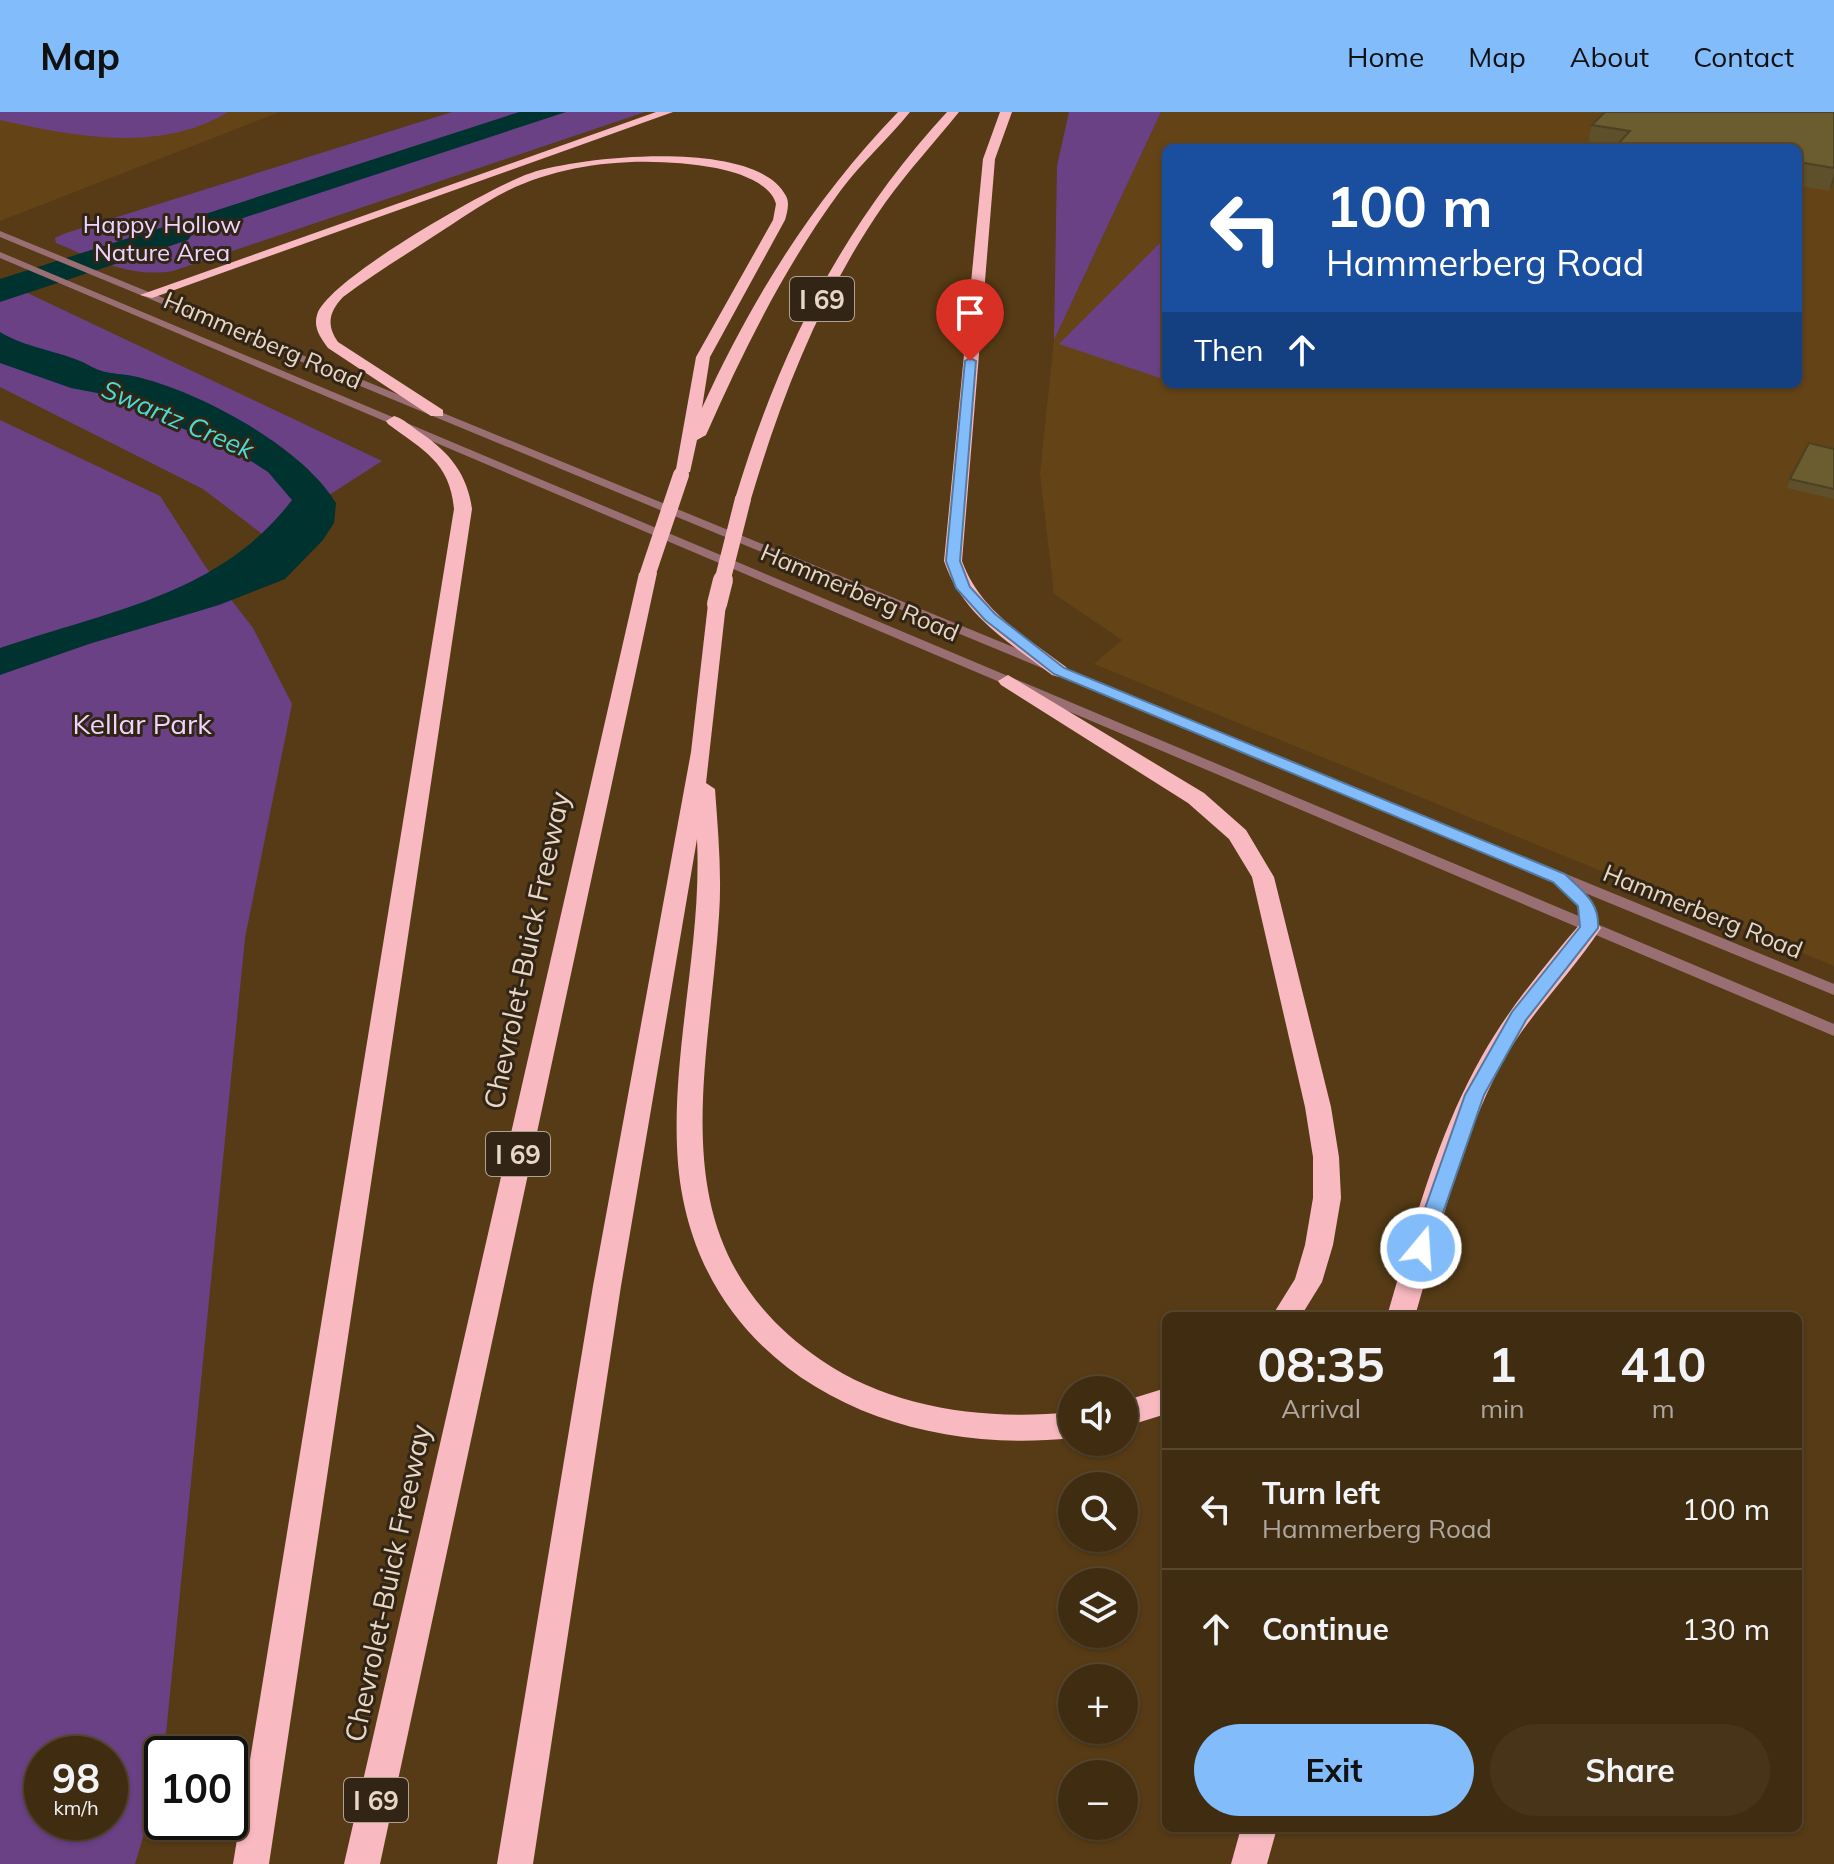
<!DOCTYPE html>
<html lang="en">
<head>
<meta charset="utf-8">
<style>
  :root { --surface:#402c10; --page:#473419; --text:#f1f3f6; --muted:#aea79f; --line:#594830; --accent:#82bcfa }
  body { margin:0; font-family:Mulish,sans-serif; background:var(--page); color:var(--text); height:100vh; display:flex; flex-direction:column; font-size:30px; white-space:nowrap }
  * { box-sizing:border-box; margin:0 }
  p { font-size:26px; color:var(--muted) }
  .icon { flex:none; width:44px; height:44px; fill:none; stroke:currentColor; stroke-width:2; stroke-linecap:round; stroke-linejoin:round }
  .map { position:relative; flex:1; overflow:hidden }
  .details { position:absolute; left:1162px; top:1200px; width:640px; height:520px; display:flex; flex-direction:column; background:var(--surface); border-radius:12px; box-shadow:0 2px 6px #0004,0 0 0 2px var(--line) }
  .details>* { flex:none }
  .banner { position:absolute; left:1162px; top:32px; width:640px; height:244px; border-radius:12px; box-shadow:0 2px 6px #0004,0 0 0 2px var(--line); background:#1a4fa0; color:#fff; overflow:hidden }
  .fabs { position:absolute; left:1058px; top:1264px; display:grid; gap:16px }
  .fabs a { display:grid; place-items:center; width:80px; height:80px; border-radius:50%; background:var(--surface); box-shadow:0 2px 6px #0004,0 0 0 2px var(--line); font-size:40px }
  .speed { position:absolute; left:24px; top:1624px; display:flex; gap:16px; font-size:40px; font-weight:700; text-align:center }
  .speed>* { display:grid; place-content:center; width:104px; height:104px; border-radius:50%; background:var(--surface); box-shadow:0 2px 6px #0004,0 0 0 2px var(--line); line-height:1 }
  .speed small { font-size:20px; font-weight:400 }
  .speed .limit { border:4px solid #111; border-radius:12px; background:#fff; color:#111 }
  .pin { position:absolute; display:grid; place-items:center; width:68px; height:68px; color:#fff; margin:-82px -34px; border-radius:50% 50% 50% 0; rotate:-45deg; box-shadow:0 0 8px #0007 }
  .pin .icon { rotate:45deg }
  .me { position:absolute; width:88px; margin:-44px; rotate:18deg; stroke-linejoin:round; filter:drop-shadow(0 0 6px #0008) }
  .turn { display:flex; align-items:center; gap:28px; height:168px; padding:0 32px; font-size:36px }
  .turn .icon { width:104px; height:104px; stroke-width:2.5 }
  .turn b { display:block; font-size:56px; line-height:68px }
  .then { display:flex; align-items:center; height:76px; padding:0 32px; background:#0003; gap:16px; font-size:30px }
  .eta { display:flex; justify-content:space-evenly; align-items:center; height:136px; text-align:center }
  .eta b { font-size:48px; font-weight:700; line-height:56px }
  .button { display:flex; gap:16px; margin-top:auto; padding:16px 32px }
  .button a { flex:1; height:92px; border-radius:48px; background:var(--accent); color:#111; font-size:32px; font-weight:700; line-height:92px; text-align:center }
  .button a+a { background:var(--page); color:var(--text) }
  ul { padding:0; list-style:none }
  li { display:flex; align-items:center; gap:24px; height:120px; padding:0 32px; border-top:2px solid var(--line) }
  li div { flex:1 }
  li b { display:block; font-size:30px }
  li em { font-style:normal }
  header { display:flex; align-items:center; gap:48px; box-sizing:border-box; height:112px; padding:0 40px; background:var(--accent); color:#111 }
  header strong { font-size:38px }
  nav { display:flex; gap:44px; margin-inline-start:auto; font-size:28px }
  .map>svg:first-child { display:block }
</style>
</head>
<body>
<header>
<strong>Map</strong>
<nav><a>Home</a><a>Map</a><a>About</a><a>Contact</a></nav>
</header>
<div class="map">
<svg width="1834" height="1752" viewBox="0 0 1834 1752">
  <rect width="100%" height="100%" fill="#563b16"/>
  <g fill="#644317" fill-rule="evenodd">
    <polygon points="0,0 280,0 0,109"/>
    <path d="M1161,0h673v854l-740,-302 28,-24 -68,-46 -14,-121 14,-133zM1166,36h632v236h-632z"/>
  </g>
  <g fill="#6b4185" fill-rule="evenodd">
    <path d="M0,0h228c-69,42 -155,24 -228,8z"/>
    <path d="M452,0h193l-472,159c-45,7 -76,-11 -117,-28l-1,-5 11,-5z"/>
    <polygon points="1069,0 1161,0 1054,228 1057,54"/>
    <polygon points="1166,125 1166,268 1059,232"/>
    <polygon points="0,168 382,349 265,424 203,377 0,275"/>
    <path d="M0,308l160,76 45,70 48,62 39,76 -47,234 -83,836 -27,90h-135zM42,1642h68v68h-68z"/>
  </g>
  <g fill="#003230">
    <polygon points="519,0 566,0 106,151 82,142"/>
    <path d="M0,220c24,15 54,18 80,29 8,3 14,8 22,10 10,3 21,3 31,5 64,14 169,70 203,127l-2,20 -11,17 -38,39 -66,26 -130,39 -89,31v-27c107,-37 220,-53 292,-148l-24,-28 -36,-23 -135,-56 -26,-5 -71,-25z"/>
  </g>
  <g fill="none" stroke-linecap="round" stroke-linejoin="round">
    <polygon fill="#003230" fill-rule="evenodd" points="176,111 188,114 193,121 188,128 0,190 0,167"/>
    <path fill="#9a6f74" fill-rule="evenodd" d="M0,119l1834,753v11l-249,-102 9,16 3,15 237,100v12l-1834,-778v-6l1581,665c-3,-16 -17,-23 -19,-34l-1562,-646z"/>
    <g fill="#f9b9c1" fill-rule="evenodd">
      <polygon points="656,0 673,0 152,186 140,183"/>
      <path d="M898,0h12c-22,27 -48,50 -69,78 -56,76 -97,159 -135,245l-9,5 -7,32 -6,2 -8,-5 20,-112 77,-137 3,-16c-6,-22 -40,-32 -60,-36 -68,-12 -146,-8 -209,23 -26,13 -49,30 -73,45 -30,20 -62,39 -91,61 -14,15 -17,28 -5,45l105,68v6h-12l-103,-68c-7,-10 -15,-20 -11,-33 9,-35 176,-130 214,-142 51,-17 226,-35 255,23 4,7 1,17 -1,24l-75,137 -8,51c50,-110 112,-209 196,-296z"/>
      <path d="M947,0h12c-25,31 -51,59 -74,91 -63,90 -103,191 -134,296l-2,4h-12l-2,-4c44,-147 107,-273 212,-387z"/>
      <path d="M1000,0h12l-17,47 -33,402c18,50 63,75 104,106l3,4 -10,6 -7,-2c-43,-33 -90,-60 -108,-114l39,-402z"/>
      <path d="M394,304c10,3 18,11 27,17 29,20 46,41 51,76l-203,1355h-36l221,-1355c-4,-47 -31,-59 -66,-85l-2,-3z"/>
      <polygon points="648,456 657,461 380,1752 344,1752 639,461"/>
      <path d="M717,486l9,6 -20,179 9,6c3,42 7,85 4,127 -11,168 -63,331 102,444 71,49 167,61 251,52v26c-194,21 -387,-79 -395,-291 -4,-104 25,-205 20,-308l-76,447 -88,578h-36l96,-578 98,-534 17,-148z"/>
      <polygon points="1008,563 1204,681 1246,718 1274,765 1331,995 1339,1045 1341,1086 1333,1133 1322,1170 1301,1204 1272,1204 1295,1167 1305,1133 1313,1086 1313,1045 1305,995 1252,765 1229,727 1188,691 1001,573 998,569"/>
      <path d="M1589,809l8,2 4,5c-29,45 -68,82 -95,128 -45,80 -65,172 -91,260h-28c26,-88 49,-179 95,-260 27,-48 63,-91 99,-133z"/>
      <polygon points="1166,1276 1166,1302 1124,1315 1124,1289"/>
      <polygon points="1241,1716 1277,1716 1267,1752 1231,1752"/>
    </g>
    <g stroke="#f9b9c1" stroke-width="16">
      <polyline points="648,461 681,363"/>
      <polyline points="722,470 743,387"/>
    </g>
    <polyline stroke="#f9b9c1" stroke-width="20" points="717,492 723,468"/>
  </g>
  <g fill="#5d502a">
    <polygon points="1834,0 1834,70 1829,79 1798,74 1798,36 1595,36 1587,35 1592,13"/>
    <polygon points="1834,337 1834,387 1787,376 1790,367"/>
  </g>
  <polygon fill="#4c4122" points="1834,62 1834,70 1829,79"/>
  <g fill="#6c5d31" stroke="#4c4122" stroke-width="2">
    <polygon points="1605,0 1834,0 1834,56 1798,50 1798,36 1629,36 1616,34 1630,19 1592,13"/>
    <polygon points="1809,331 1834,337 1834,377 1790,367"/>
  </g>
  <path fill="#82bcfa" stroke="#547aa2" stroke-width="2" d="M970,246l6,3 -16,200 10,26 25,27 69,54 501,206c17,17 35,28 33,54l-72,92 -42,75 -55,158h-15l-3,-5 54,-153 47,-83 68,-85 -2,-21 -25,-24 -499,-208 -69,-54 -29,-32 -10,-27 19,-200z"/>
  <g text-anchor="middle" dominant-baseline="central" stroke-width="6" stroke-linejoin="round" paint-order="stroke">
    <g font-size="24" fill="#ecd5fe" stroke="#322516">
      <text x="162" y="112">Happy Hollow<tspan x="162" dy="28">Nature Area</tspan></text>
    </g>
    <g font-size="24" fill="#e8d7c4" stroke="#322516">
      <text transform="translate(263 228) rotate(23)">Hammerberg Road</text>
      <text transform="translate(860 480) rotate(23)">Hammerberg Road</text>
      <text transform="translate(1703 799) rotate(22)">Hammerberg Road</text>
    </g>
    <g fill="#322516" stroke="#b1a290" stroke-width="2">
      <rect x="790" y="165" width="64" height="44" rx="6"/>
      <rect x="486" y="1020" width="64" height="44" rx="6"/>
      <rect x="344" y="1666" width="64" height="44" rx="6"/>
    </g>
    <g font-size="26" font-weight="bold" fill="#e8d7c4">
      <text x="822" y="187">I 69</text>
      <text x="518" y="1042">I 69</text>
      <text x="376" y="1688">I 69</text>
    </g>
    <g font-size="26" font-style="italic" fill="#49dcd6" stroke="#322516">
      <text transform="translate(178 307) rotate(23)">Swartz Creek</text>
    </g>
    <g font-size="28" fill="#ecd5fe" stroke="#322516">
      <text x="142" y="611">Kellar Park</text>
    </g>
    <g font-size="28" fill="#e8d7c4" stroke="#322516">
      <text transform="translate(526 838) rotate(-78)">Chevrolet-Buick Freeway</text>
      <text transform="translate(387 1471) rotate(-78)">Chevrolet-Buick Freeway</text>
    </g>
  </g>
</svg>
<div class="fabs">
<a><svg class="icon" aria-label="sound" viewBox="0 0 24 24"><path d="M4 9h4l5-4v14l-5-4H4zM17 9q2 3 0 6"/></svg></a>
<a><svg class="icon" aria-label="search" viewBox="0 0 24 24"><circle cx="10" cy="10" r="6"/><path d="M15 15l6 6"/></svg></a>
<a><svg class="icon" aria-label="layers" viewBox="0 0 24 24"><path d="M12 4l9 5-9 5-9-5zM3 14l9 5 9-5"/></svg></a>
<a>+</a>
<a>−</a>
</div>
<div class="speed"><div>98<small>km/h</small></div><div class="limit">100</div></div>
<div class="pin" style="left:970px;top:249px;background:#d93025"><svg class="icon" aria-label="arrive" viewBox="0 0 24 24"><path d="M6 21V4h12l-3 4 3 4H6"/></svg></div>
<svg class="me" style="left:1421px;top:1136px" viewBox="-20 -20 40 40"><circle r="17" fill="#82bcfa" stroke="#fff" stroke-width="3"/><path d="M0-11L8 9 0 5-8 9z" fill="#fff"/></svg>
<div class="banner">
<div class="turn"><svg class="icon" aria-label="left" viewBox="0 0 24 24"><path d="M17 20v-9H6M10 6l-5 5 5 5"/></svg><div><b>100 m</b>Hammerberg Road</div></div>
<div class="then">Then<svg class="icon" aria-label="ahead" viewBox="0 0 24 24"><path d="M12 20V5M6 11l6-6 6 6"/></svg></div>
</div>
<section class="details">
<div class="eta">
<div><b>08:35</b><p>Arrival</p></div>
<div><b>1</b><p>min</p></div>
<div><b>410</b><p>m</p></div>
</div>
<ul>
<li><svg class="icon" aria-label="left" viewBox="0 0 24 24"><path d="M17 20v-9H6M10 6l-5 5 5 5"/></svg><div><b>Turn left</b><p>Hammerberg Road</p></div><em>100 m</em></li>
<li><svg class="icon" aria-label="ahead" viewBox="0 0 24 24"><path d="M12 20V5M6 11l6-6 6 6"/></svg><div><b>Continue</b></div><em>130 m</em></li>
</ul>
<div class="button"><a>Exit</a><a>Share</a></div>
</section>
</div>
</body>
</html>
